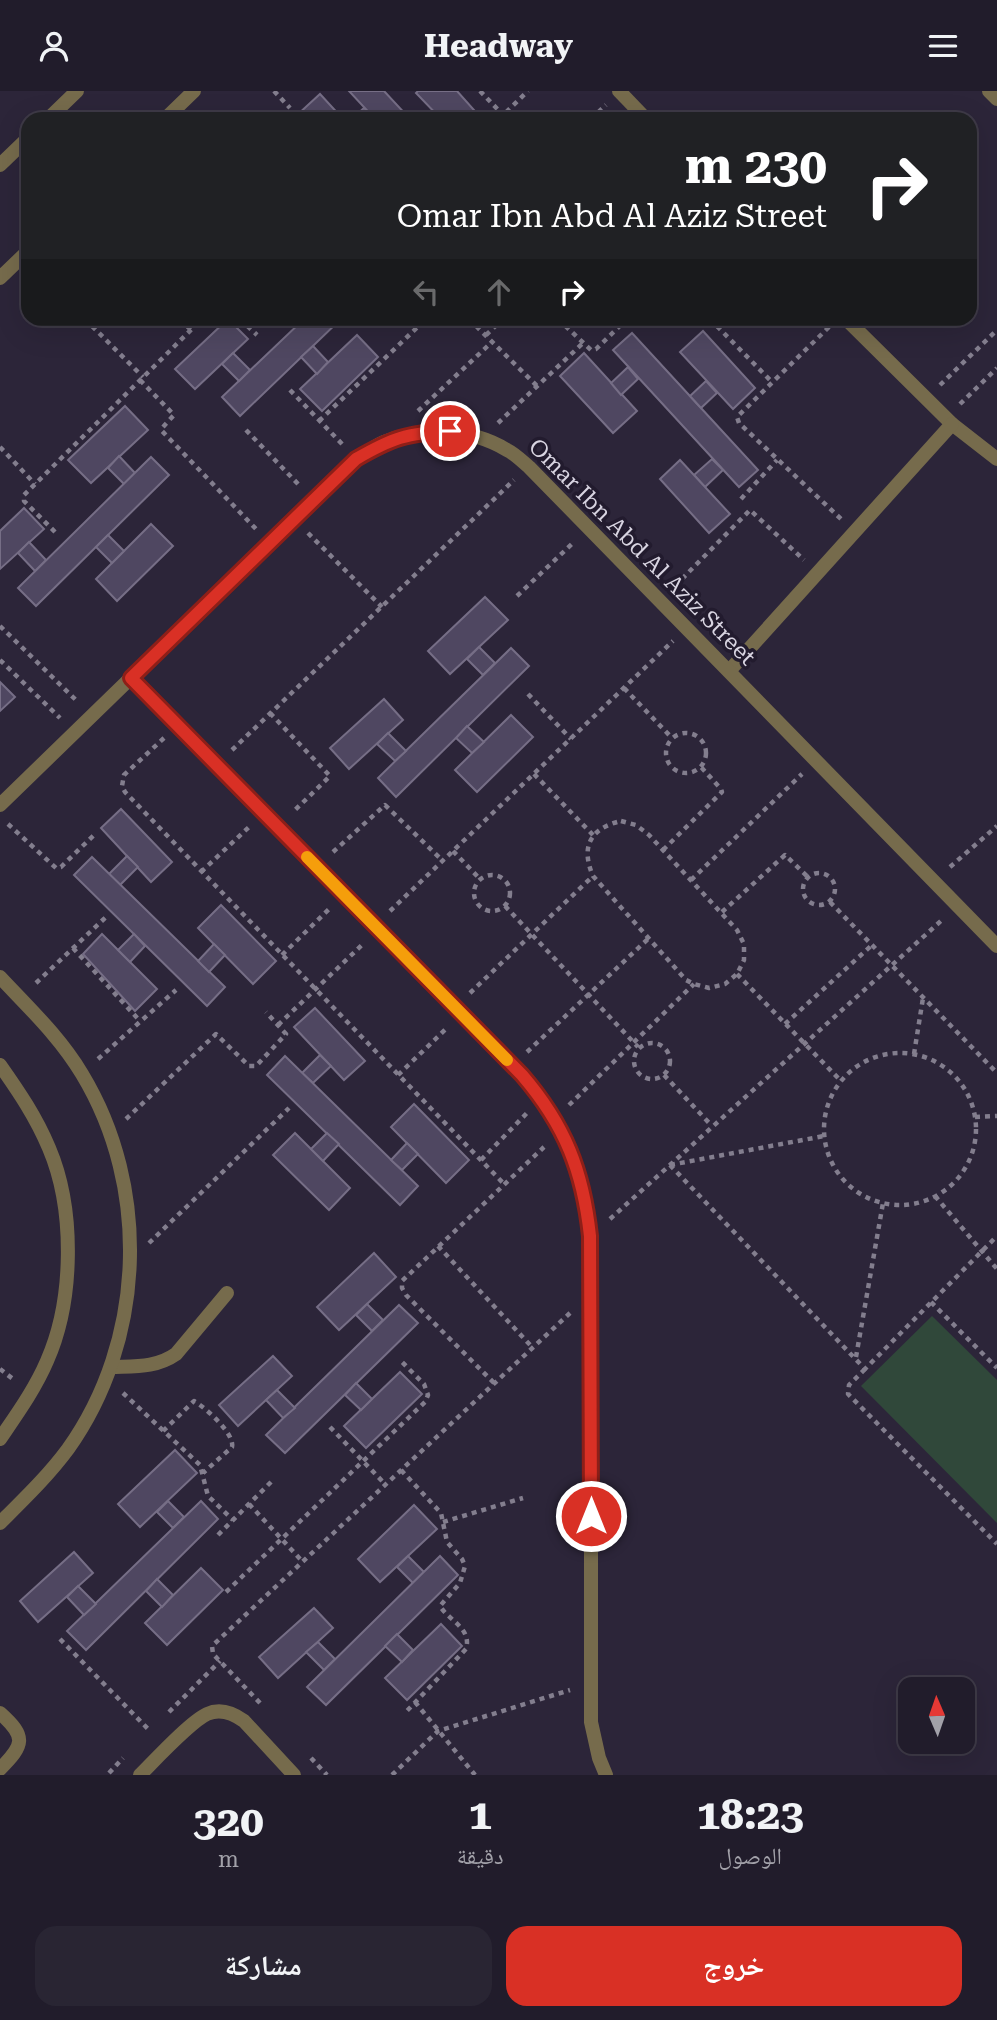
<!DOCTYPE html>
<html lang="ar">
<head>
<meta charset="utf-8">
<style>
  :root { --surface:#211c2b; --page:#292533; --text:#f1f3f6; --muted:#a2a1a9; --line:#3e3a47; --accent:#d93025 }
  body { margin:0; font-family:"Roboto Serif","Noto Naskh Arabic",serif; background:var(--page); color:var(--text); direction:rtl; height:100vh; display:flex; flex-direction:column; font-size:26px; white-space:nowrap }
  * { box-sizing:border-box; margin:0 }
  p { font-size:23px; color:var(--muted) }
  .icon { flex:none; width:38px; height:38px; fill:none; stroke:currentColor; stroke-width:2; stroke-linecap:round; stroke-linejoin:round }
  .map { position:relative; height:1684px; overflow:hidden; direction:ltr }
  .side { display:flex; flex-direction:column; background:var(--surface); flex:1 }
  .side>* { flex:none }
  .guide { position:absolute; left:21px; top:21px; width:956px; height:214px; border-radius:21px; box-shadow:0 7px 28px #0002,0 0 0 2px var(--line); direction:rtl; background:#202124; color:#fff; overflow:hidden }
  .needle { width:46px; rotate:358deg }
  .fabs { position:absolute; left:898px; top:1586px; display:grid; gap:14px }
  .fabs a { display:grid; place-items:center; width:77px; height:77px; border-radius:14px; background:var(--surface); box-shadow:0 7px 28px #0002,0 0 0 2px var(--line); font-size:35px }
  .pin { position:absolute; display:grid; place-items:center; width:60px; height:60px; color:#fff; margin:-30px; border:4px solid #fff; border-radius:50%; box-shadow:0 2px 7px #0007 }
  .me { position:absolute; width:77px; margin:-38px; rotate:0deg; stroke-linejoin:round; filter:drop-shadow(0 0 5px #0008) }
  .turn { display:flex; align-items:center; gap:24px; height:147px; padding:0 35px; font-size:32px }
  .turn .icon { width:91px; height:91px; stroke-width:2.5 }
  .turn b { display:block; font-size:49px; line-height:60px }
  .lanes { display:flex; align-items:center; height:66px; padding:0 35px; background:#0003; justify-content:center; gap:35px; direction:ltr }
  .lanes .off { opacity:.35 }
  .eta { display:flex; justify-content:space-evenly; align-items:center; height:119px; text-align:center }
  .eta b { font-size:42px; font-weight:700; line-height:49px }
  .cta { display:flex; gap:14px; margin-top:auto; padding:14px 35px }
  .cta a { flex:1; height:80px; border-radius:21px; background:var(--accent); color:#fff; font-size:28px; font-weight:700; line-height:80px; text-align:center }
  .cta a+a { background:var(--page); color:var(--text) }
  header { display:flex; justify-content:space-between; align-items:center; height:91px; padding:0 35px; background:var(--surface); font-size:32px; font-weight:700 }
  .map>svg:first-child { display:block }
</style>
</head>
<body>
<header><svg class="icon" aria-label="menu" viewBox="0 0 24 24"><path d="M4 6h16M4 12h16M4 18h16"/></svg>Headway<svg class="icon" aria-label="person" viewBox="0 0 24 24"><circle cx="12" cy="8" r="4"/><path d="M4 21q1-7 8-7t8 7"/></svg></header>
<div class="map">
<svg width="997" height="1684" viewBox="0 0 997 1684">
  <rect width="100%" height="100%" fill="#2c2539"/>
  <polygon fill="#30483a" points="932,1225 997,1289 997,1432 861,1295"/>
  <g fill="#4f4761" stroke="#766e86" stroke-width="2">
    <polygon points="349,0 384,0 410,28 375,28"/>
    <polygon points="418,0 457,0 482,28 441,28 416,2"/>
    <polygon points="320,3 343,28 299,28 296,25"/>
    <polygon points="364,17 375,28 352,28"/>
    <polygon points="228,228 248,248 195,298 175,278"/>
    <polygon points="304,228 341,228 240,325 222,306"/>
    <polygon points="703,240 755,297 733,318 680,261"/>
    <polygon points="632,242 758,379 739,396 613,259"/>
    <polygon points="357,244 378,266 322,320 300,298"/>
    <polygon points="313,255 328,271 317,283 301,266"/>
    <polygon points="233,262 250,279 239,290 222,273"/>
    <polygon points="584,262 637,320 613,342 560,285"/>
    <polygon points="628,276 638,288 621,304 611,292"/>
    <polygon points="706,290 717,302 701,317 690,305"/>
    <polygon points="125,315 148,339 91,392 68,369"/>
    <polygon points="119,365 135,382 124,393 108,377"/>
    <polygon points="151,366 169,384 36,515 18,497"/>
    <polygon points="712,368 723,379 705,396 694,384"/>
    <polygon points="680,369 730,423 709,442 660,388"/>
    <polygon points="24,417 44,438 0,478 0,440"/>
    <polygon points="151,433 173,455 117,510 96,488"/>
    <polygon points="108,444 124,460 112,472 96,456"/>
    <polygon points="29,451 46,469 35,480 18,462"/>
    <polygon points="485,506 508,529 450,583 428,560"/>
    <polygon points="479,556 495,572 483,584 467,568"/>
    <polygon points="511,557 529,575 396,706 378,687"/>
    <polygon points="0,591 15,606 0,620"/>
    <polygon points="384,608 403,629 349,678 330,657"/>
    <polygon points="511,624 533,646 477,701 455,679"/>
    <polygon points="467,635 484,651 472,662 456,647"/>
    <polygon points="388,642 406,660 395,670 377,653"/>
    <polygon points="121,718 172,771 151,791 101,737"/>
    <polygon points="127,765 138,776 120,794 109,783"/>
    <polygon points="92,766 225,896 207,915 74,784"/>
    <polygon points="221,814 276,870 253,893 198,837"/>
    <polygon points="102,843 157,898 135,920 83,863"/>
    <polygon points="134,843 145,855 130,871 118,859"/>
    <polygon points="214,853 225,864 209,881 198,870"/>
    <polygon points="315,917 365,970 344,989 294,936"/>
    <polygon points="320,964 331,975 313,992 302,982"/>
    <polygon points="285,965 418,1095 400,1114 267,984"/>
    <polygon points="414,1013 469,1069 446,1092 391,1036"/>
    <polygon points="295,1042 350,1097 329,1119 273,1064"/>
    <polygon points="327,1042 339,1053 323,1070 311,1058"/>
    <polygon points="407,1052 418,1063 402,1079 391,1069"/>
    <polygon points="374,1162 396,1186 339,1239 317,1216"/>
    <polygon points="367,1213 383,1229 372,1240 356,1224"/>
    <polygon points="399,1214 418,1232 285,1362 266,1344"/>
    <polygon points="273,1265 292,1285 238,1335 219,1314"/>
    <polygon points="400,1281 422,1303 366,1357 344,1335"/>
    <polygon points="356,1292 372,1308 361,1319 345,1304"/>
    <polygon points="277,1299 295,1317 283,1327 266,1309"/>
    <polygon points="175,1359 197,1382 140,1436 118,1413"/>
    <polygon points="168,1410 184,1426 173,1437 157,1421"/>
    <polygon points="201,1410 218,1428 86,1559 67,1540"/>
    <polygon points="414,1414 437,1438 380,1491 358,1468"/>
    <polygon points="74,1461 93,1482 38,1531 20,1510"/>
    <polygon points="408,1465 424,1481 413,1492 397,1476"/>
    <polygon points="440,1465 458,1484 326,1614 307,1596"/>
    <polygon points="201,1477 223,1499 167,1554 145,1532"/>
    <polygon points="157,1488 173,1504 162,1516 146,1500"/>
    <polygon points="78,1495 96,1513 84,1524 67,1506"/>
    <polygon points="314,1517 333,1537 278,1587 259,1566"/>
    <polygon points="441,1533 462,1555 407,1609 385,1587"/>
    <polygon points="397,1543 413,1559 402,1571 385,1555"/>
    <polygon points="318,1551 335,1568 324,1579 306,1561"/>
  </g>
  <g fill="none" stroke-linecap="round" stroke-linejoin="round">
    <g stroke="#837e8e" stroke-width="4.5" stroke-dasharray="5 5" stroke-linecap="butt">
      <polyline points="274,0 290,17"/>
      <polyline points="480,0 507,28"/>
      <polyline points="499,28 528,0"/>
      <polyline points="591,28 606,14"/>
      <polyline points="85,228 143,286"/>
      <polyline points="180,228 191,239"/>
      <polyline points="240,228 257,244"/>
      <polyline points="469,228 537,295"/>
      <polyline points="558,228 591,259 596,258 627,228"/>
      <polyline points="710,228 772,291"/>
      <polyline points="829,236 737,326 739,332 841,428"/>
      <polyline points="486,244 503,228"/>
      <polyline points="140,289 174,324 162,337 162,340 256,438"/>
      <polyline points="940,294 997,239"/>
      <polyline points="290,299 343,354"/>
      <polyline points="960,313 997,277"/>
      <polyline points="418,320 492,251"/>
      <polyline points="319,330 426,228"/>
      <polyline points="498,332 583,252"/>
      <polyline points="246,339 299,394"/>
      <polyline points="0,356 35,393"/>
      <polyline points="741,408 777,369"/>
      <polyline points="55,441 24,410 24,404 202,228"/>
      <polyline points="308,442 382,516"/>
      <polyline points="675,495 750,419 804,469"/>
      <polyline points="517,505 575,450"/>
      <polyline points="0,535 77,610"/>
      <polyline points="0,569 60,627"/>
      <polyline points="624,597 672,647"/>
      <polyline points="528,603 571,648"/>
      <polyline points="270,622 330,685 293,721"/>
      <circle cx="686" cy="662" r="20"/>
      <polyline points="164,647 124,684 122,695 125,701 504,1093"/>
      <polyline points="232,659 514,389"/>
      <polyline points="534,683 593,744"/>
      <path d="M621,730l15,4 13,10 88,95 7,14v16l-7,14 -12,10 -16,4 -15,-4 -8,-4 -93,-104c-13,-30 -2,-48 28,-55z"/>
      <polyline points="8,733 56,777 61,776 96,742"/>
      <polyline points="663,759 722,701 721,698 701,676"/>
      <polyline points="453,760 480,788"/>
      <polyline points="333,761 385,714 443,770"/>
      <polyline points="950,776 997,735"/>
      <polyline points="201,781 249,736"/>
      <circle cx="819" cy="798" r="16"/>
      <circle cx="492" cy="802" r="18"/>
      <polyline points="691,789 802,683"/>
      <polyline points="830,811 997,982"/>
      <polyline points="505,815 638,956"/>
      <polyline points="390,820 673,550"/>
      <polyline points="722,821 785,764 808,786"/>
      <polyline points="73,857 140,930"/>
      <polyline points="282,864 329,818"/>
      <polyline points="737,883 841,990"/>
      <polyline points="36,892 106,826"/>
      <polyline points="470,902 593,785"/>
      <polyline points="785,933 872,854"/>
      <polyline points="278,934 364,852"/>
      <circle cx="652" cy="970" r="18"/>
      <polyline points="527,961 649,847"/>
      <circle cx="900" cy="1038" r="76"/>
      <polyline points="914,963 923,907"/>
      <polyline points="98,968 176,899"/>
      <polyline points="398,984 448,936"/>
      <polyline points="664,984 712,1035"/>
      <polyline points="569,1014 694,893"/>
      <polyline points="975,1026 997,1025"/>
      <polyline points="126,1028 216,943 249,975 256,975 286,943 266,921"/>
      <polyline points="481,1069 527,1022"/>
      <polyline points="670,1074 865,1278 997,1145"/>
      <polyline points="670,1074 824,1045"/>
      <polyline points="935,1105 997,1178"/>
      <polyline points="610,1128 942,829"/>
      <polyline points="149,1152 289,1017"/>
      <polyline points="438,1155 532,1256"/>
      <polyline points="931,1211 997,1277"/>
      <polyline points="856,1266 883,1112"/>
      <polyline points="0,1278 13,1288"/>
      <polyline points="865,1278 849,1294 848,1303 997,1453"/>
      <polyline points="494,1292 406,1204 402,1197 402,1190 544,1056"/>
      <polyline points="123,1302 200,1374 208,1405 233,1429"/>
      <polyline points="330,1336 385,1393"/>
      <path d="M163,1340l31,-30c12,7 41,33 38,46l-29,26"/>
      <path d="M401,1379l40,43 6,29 15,17 3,7 -5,17 -20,23c9,15 32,22 26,43l-62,65"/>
      <polyline points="249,1413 302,1470"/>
      <polyline points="443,1431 523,1407"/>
      <polyline points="218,1444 273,1389"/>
      <polyline points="226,1501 425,1311 428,1304 424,1293 399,1268"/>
      <polyline points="60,1548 150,1640"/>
      <polyline points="415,1611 475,1684"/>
      <polyline points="260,1612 213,1563 212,1555 570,1222"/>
      <polyline points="169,1621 220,1570"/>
      <polyline points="311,1667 327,1684"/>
      <polyline points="109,1682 123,1667"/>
      <polyline points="392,1684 438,1640 570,1599"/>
    </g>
    <g stroke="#766b4c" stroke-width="14">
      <path d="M111,1276c24,-1 45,1 65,-13l51,-61"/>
      <path d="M0,1622c27,24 24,32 0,56"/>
      <path d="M140,1684c15,-15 50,-53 67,-61 13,-6 26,-1 37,7l50,54"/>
    </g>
    <g stroke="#766b4c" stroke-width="14">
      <polyline points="619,0 646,28"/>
      <polyline points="989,0 997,8"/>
      <polyline points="48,28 77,0"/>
      <polyline points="165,28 194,0"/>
      <polyline points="0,74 28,47"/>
      <polyline points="0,187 28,160"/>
      <polyline points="846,228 952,333 997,368"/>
      <polyline points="730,579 952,333"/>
      <path d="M131,587l391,397c43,51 61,96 69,161v486l8,36 7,17"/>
      <path d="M0,714l356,-346c9,-6 19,-13 28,-17 39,-16 87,-14 123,8 8,4 15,11 22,17l468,479"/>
      <path d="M0,886c29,31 60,60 82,97 69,114 63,267 -14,375 -20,27 -44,50 -68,74"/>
      <path d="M0,974c19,27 36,52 49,83 26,61 25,152 -2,213 -12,28 -30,53 -47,78"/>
    </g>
  </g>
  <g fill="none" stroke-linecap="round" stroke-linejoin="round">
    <defs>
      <path id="route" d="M450,340c-43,2 -58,7 -94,28l-225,219 391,397c43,50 61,96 68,161l1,280"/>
    </defs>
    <use href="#route" stroke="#8d1f18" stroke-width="18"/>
    <use href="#route" stroke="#d93025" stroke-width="12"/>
    <polyline stroke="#f59e0b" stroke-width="12" points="307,766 507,969"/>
  </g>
  <g text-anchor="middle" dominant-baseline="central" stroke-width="7" stroke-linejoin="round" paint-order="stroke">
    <g font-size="23" fill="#d8d4e1" stroke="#221b2e">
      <text transform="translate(642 461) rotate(45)">Omar Ibn Abd Al Aziz Street</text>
    </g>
  </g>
</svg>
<div class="fabs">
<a><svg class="needle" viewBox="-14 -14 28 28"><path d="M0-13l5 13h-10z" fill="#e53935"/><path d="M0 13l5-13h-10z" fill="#a2a1a9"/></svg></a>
</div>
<div class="pin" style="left:450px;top:340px;background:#d93025"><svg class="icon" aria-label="arrive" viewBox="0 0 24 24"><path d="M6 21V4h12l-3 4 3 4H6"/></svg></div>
<svg class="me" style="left:591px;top:1425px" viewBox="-20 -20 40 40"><circle r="17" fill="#d93025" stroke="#fff" stroke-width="3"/><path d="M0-11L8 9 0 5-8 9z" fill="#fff"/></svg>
<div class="guide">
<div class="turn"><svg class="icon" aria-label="right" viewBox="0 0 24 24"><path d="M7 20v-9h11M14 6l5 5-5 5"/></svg><div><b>230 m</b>Omar Ibn Abd Al Aziz Street</div></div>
<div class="lanes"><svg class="icon off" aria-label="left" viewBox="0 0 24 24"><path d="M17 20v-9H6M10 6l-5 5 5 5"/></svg><svg class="icon off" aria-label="ahead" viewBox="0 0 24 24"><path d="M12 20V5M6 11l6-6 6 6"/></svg><svg class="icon" aria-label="right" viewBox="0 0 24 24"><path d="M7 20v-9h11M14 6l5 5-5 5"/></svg></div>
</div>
</div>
<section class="side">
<div class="eta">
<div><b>18:23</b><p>الوصول</p></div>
<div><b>1</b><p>دقيقة</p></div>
<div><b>320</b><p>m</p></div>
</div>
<div class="cta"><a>خروج</a><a>مشاركة</a></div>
</section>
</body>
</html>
